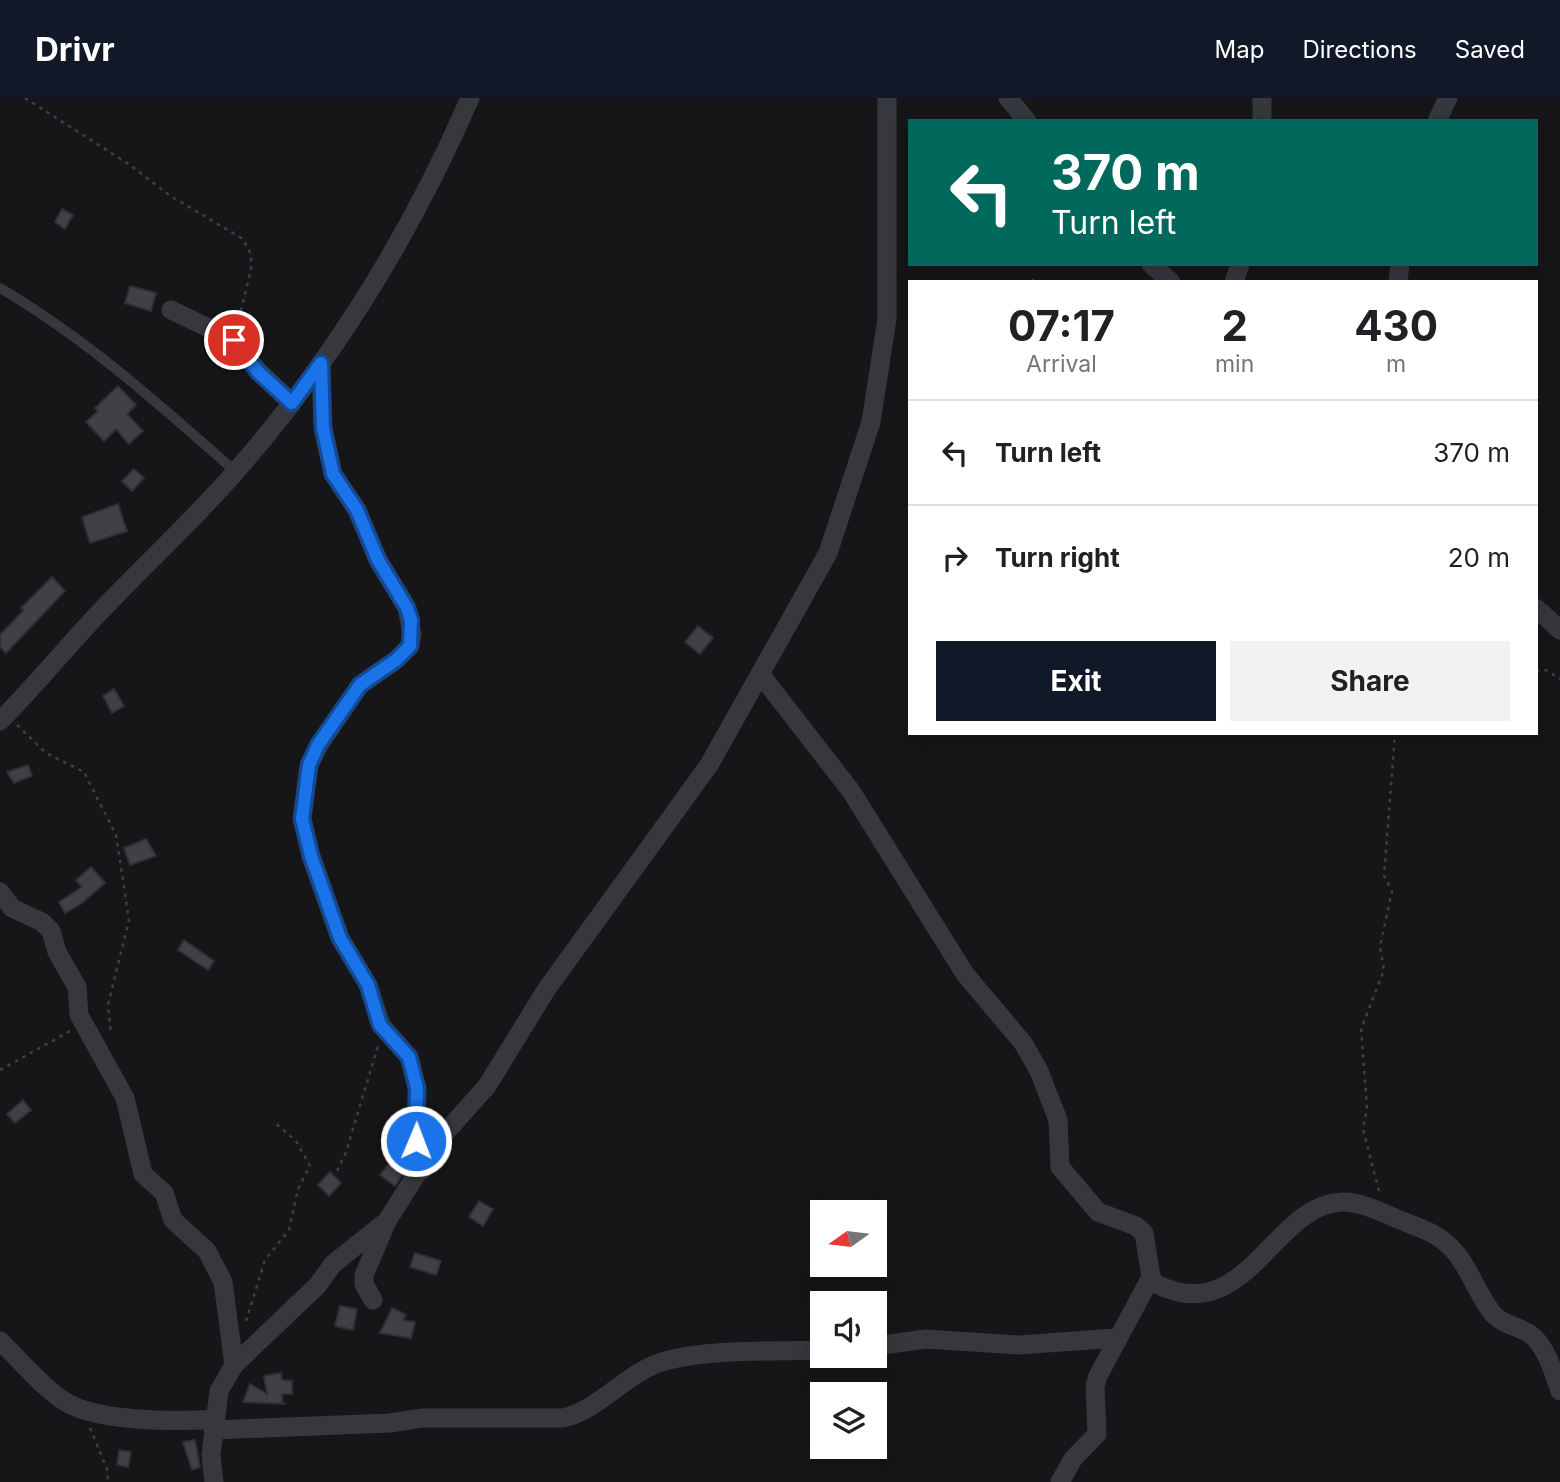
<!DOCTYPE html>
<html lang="en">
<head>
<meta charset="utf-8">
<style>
  :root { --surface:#fff; --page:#f2f2f2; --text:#202124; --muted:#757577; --line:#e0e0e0; --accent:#111827 }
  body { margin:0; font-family:Inter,sans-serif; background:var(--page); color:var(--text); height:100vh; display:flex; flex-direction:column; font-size:26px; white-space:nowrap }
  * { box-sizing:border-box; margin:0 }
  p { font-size:23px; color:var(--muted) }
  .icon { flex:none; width:38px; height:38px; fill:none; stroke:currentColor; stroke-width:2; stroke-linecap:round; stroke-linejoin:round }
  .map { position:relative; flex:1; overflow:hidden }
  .details { position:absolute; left:908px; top:182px; width:630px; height:455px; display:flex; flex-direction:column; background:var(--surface); border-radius:0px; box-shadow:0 4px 18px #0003 }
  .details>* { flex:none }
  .top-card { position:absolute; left:908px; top:21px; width:630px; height:147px; border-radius:0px; box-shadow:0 4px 18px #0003; background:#00695c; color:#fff; overflow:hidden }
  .needle { width:46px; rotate:256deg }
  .buttons { position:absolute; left:810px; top:1102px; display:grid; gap:14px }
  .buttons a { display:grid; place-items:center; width:77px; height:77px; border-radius:0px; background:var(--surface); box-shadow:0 4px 18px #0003; font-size:35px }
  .pin { position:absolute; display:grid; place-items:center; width:60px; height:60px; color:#fff; margin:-30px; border:4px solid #fff; border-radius:50%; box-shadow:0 2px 7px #0007 }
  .me { position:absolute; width:77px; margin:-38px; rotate:1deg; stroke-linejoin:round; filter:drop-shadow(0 0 5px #0008) }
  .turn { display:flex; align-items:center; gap:24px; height:147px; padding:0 28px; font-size:32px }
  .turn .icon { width:91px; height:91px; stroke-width:2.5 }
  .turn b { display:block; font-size:49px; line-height:60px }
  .eta { display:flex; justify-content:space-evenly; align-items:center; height:119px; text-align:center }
  .eta b { font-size:42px; font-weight:700; line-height:49px }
  .action { display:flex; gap:14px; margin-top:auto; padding:14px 28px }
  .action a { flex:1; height:80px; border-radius:0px; background:var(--accent); color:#fff; font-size:28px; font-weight:700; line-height:80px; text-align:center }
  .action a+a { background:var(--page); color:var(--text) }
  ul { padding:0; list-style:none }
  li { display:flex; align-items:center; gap:21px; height:105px; padding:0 28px; border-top:2px solid var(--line) }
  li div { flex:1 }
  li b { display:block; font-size:26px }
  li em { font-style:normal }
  header { display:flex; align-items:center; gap:42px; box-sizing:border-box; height:98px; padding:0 35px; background:var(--accent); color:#fff }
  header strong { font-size:33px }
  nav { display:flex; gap:38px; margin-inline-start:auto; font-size:24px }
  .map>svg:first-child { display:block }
</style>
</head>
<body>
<header>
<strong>Drivr</strong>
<nav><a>Map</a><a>Directions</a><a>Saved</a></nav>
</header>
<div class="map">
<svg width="1560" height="1384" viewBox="0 0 1560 1384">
  <rect width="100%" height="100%" fill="#161618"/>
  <g fill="#404145" stroke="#303034" stroke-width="2">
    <polygon points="62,111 73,117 65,131 55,124"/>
    <polygon points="130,188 156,195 151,213 125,205"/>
    <polygon points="118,288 136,307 127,316 143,333 129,346 116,331 104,343 86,324 98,313 95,310"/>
    <polygon points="134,371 144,380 132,393 122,383"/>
    <polygon points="118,406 127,433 90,445 82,419"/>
    <polygon points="52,479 65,493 6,555 0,549 0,537 24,512 21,510"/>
    <polygon points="698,528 713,540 700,556 685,544"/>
    <polygon points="114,591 124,608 112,615 103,598"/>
    <polygon points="28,667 32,678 14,685 7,674"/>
    <polygon points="146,741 156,758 130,767 124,750"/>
    <polygon points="91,769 105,785 82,805 65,815 59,804 82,789 76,782"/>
    <polygon points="184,842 214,863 208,872 178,852"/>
    <polygon points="23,1002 31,1012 15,1025 7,1016"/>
    <polygon points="392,1062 405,1072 395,1088 380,1077"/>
    <polygon points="330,1074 341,1085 329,1098 318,1087"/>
    <polygon points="479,1103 493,1111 483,1128 469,1119"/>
    <polygon points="415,1155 441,1163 436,1177 410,1169"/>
    <polygon points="340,1208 357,1211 353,1232 335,1228"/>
    <polygon points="392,1210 406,1217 403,1222 415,1224 411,1240 380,1235"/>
    <polygon points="281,1275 282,1282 292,1283 292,1296 282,1296 282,1304 286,1306 243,1304 250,1286 267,1296 264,1278"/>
    <polygon points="195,1342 200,1369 192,1372 183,1344"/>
    <polygon points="119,1352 131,1354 128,1369 117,1367"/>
  </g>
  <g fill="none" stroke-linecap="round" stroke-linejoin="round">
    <g stroke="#3d3f44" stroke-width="2.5" stroke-dasharray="3.5 5" stroke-linecap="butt">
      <polyline points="25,0 130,67 169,97 243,141 251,156 251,171 238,225"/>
      <polyline points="1032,184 1035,179"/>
      <polyline points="1536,573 1546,572 1560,581"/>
      <polyline points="17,627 46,655 84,674 116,737 129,822 108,907 111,936"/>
      <polyline points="0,972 70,933"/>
      <polyline points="337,1073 346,1054 378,948"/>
      <polyline points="1379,1093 1363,1031 1367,1010 1361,931 1384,872 1380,849 1392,793 1384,778 1395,635"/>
      <polyline points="246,1223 265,1162 289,1132 298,1091 310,1068 296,1043 274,1024"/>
      <polyline points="90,1330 107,1371 108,1384"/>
    </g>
    <path stroke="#37383d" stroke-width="10" d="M0,190c87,51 161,118 236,184"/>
    <g stroke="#37383d" stroke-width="19">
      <polyline points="1008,0 1027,23"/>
      <polyline points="1262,23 1262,0"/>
      <polyline points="1437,23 1448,0"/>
      <polyline points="1151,166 1171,184"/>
      <polyline points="1234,184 1240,166"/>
      <polyline points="1398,184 1400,166"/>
      <polyline points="171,212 234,242 259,274 292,305"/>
      <polyline points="321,265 323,330 333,376 357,412 378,462 407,510 412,536 410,548 396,562 360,587 319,647 309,667 302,721 311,758 340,840 368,887 381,927 409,959 417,990 416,1043 421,1073"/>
      <polyline points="1536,510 1560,532"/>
      <path d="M761,577l90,116 114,183 58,69 16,28 19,49 2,47 38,45 38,14 8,7 7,44 5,7c91,45 117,-80 186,-82 16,-1 37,9 51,15 17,8 39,13 53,26 22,18 29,49 47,71 9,10 26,13 37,20 16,11 24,40 30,57"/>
      <path d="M0,623c34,-34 64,-71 97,-106 46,-49 96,-94 140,-145 98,-112 174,-236 233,-372"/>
      <polyline points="0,794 12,810 42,824 51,833 57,854 77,889 79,917 125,1000 143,1076 164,1095 173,1122 207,1153 223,1184 234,1267"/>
      <polyline points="373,1202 364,1186 364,1177 387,1123"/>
      <path d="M0,1243c21,20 40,44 64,60 32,21 112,21 151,18"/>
      <polyline points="875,1248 926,1241 1019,1247 1116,1240"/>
      <path d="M213,1332l177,-7 32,-5h141c35,-8 60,-41 93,-54 42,-16 121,-12 166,-14"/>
      <polyline points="214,1384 211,1357 219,1293 234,1267 318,1187 333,1166 387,1123 437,1044 487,988 546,892 709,667 828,455 871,324 887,221 887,0"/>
      <polyline points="1060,1384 1073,1361 1097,1336 1095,1288 1098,1278 1151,1179"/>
    </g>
  </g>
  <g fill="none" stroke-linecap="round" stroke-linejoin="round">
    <defs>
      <polyline id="route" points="234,242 258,274 292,305 321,265 323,330 333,376 357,412 378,462 407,510 411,522 410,548 396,562 360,587 318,647 309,667 302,721 311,758 340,840 368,887 380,927 409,959 417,990 416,1043"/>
    </defs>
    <use href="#route" stroke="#114b97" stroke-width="18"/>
    <use href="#route" stroke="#1a73e8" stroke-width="12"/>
  </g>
</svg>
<div class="buttons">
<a><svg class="needle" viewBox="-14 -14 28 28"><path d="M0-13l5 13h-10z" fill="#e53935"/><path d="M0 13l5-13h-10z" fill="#757577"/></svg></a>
<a><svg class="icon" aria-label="sound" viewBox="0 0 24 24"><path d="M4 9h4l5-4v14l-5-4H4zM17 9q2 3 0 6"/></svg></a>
<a><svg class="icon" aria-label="layers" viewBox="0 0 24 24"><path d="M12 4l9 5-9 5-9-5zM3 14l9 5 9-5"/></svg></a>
</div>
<div class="pin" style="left:234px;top:242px;background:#d93025"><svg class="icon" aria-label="arrive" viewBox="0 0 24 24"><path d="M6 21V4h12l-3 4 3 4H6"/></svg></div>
<svg class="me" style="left:416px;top:1043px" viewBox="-20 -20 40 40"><circle r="17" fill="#1a73e8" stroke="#fff" stroke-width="3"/><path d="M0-11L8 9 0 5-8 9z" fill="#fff"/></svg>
<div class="top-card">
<div class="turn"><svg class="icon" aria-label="left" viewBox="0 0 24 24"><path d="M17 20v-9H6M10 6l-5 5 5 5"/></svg><div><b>370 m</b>Turn left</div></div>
</div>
<section class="details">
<div class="eta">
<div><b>07:17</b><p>Arrival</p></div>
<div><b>2</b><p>min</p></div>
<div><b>430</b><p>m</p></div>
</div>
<ul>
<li><svg class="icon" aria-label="left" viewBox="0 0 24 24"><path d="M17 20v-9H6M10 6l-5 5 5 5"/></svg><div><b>Turn left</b></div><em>370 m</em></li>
<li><svg class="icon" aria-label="right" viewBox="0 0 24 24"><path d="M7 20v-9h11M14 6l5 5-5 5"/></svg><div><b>Turn right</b></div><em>20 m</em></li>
</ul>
<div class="action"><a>Exit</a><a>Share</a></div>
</section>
</div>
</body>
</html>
